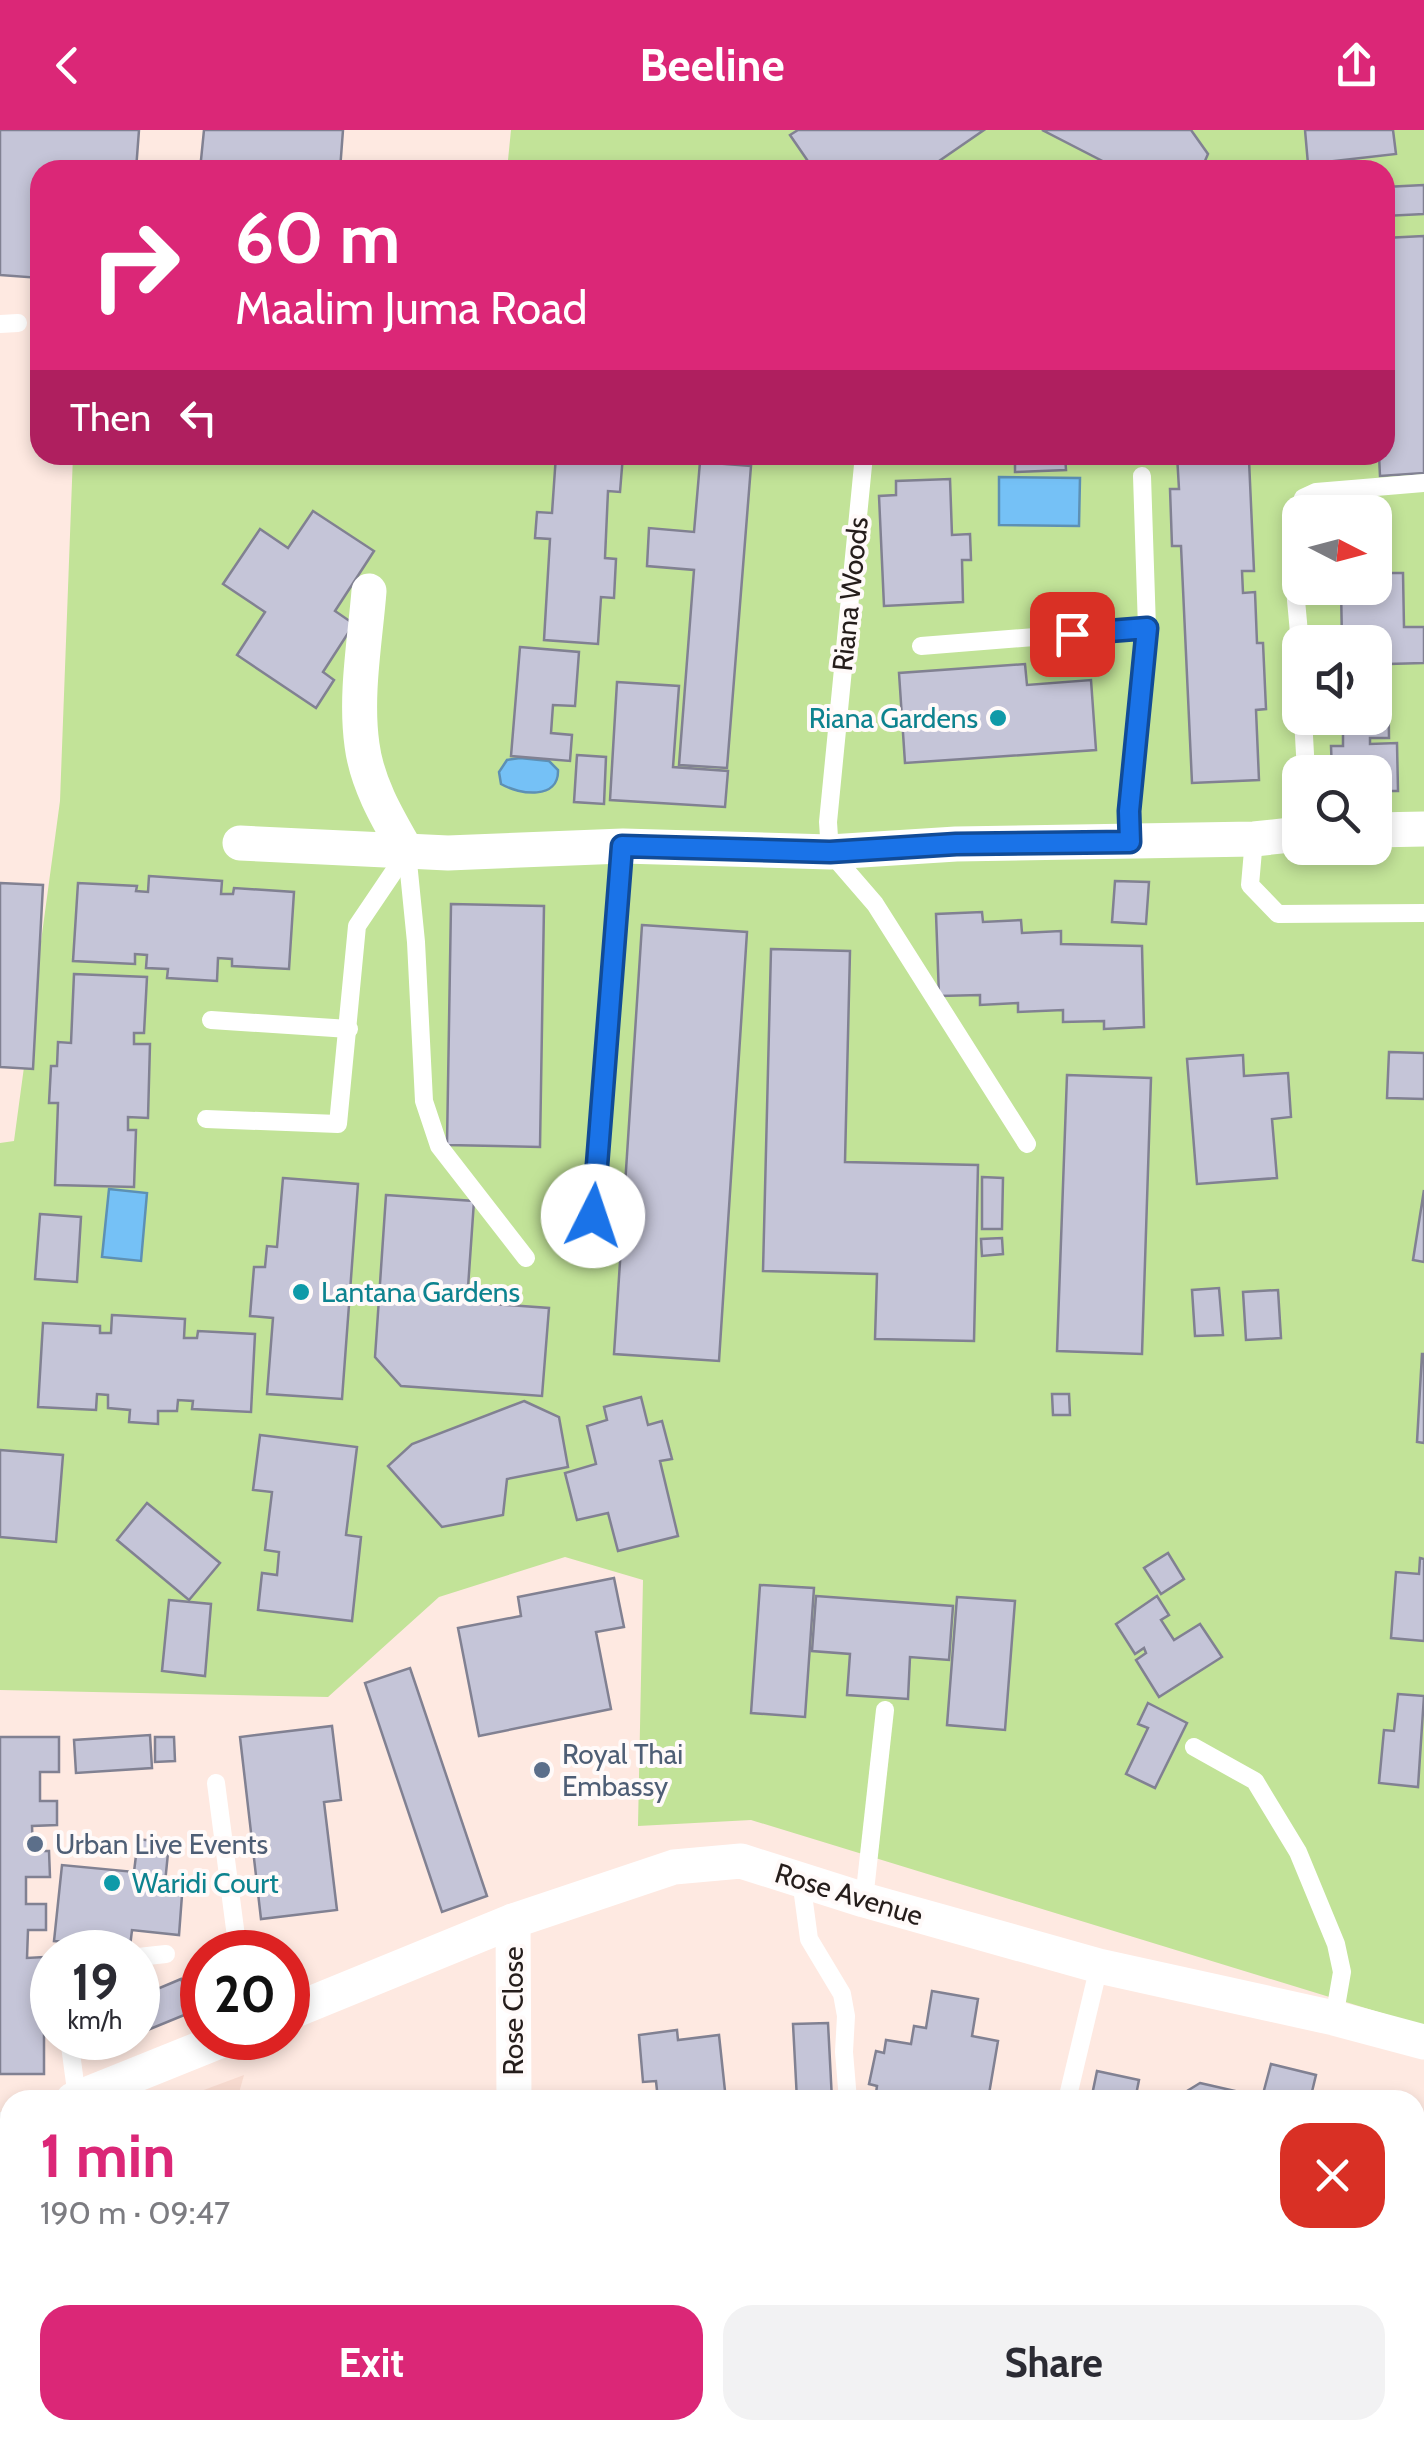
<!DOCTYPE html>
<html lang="en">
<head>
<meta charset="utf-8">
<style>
  :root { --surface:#fff; --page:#f2f2f3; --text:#2b2b33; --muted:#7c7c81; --accent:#db2777 }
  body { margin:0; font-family:Cabin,sans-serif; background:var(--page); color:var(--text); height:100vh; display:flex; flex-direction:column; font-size:38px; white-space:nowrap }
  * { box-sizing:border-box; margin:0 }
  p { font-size:32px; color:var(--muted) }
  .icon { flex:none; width:55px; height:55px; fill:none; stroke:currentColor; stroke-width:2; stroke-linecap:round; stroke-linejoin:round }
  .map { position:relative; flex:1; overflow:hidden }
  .side { position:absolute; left:0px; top:1960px; width:1425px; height:350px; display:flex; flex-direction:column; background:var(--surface); border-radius:30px 30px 0 0; box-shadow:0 5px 15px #0003 }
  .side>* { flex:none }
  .hud { position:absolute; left:30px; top:30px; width:1365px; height:305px; border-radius:30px; box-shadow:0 5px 15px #0003; background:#db2777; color:#fff; overflow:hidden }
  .needle { width:65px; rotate:96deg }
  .buttons { position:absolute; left:1282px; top:365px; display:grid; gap:20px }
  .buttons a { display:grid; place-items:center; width:110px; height:110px; border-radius:20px; background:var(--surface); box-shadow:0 5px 15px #0003; font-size:50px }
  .speed { position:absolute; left:30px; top:1800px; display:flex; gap:20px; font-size:50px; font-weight:700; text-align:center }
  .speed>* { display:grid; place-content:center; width:130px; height:130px; border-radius:50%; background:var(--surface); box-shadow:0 5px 15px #0003; line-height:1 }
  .speed small { font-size:25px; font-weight:400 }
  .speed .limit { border:15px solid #d22; background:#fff; color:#111 }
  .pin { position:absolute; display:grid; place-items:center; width:85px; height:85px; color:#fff; margin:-42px; border-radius:20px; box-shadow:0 5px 15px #0006 }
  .me { position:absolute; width:110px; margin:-55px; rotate:4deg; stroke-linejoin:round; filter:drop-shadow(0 0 8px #0008) }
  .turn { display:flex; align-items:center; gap:35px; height:210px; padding:0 40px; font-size:45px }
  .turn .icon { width:130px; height:130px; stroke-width:2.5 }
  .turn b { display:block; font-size:70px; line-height:85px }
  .then { display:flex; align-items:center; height:95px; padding:0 40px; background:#0003; gap:20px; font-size:38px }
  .round { display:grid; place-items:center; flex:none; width:105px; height:105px; border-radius:30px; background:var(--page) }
  .head { display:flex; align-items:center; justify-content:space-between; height:170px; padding:0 40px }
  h1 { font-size:60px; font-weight:700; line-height:75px; color:var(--accent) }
  .cta { display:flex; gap:20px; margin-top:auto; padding:20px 40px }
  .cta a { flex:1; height:115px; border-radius:30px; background:var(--accent); color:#fff; font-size:40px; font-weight:700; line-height:115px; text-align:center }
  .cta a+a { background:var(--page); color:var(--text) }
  header { display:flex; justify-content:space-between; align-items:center; height:130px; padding:0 40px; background:var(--accent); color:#fff; font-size:45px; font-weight:700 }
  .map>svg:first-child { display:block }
</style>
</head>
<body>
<header><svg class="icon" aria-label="back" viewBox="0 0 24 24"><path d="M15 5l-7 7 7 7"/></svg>Beeline<svg class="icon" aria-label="share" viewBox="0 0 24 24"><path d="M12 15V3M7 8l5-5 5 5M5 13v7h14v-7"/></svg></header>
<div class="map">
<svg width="1424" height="2310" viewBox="0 0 1424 2310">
  <rect width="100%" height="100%" fill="#fee9e1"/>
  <g fill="#f8dbd0">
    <polygon points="244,1945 237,1970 177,1970"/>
    <polygon points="10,2033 10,2300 145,2300 142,2310 0,2310 0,2037"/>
  </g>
  <path fill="#c2e398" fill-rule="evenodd" d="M511,0h913v1896l-673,-206 -113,6 5,-246 -78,-23 -126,40 -111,100 -328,-7v-547l14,-2 46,-340 13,-346h1312v-285h-878zM1300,382h75v76h-75zM1300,512h75v76h-75zM1300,642h75v76h-75z"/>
  <g fill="#75c1f6" stroke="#5d90b4" stroke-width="2.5">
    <polygon points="999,347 1080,348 1079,396 999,395"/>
    <path d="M520,628l29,3 9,9c1,30 -38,25 -57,14l-2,-12 8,-12z"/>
    <polygon points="109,1059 147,1063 141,1131 102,1127"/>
  </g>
  <g fill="#c5c5d8" stroke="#818192" stroke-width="2.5">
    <polygon points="0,0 139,0 136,40 40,40 40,148 0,145"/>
    <polygon points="204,0 343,0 340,40 200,40"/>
    <polygon points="798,0 984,0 926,40 814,40 790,5"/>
    <polygon points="1042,0 1191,0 1208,24 1201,40 1120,40"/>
    <polygon points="1305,0 1393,0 1396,24 1308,34"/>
    <polygon points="1424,55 1424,84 1385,86 1385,57"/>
    <polygon points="1424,106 1424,343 1380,346 1379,325 1385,325 1385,108"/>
    <polygon points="556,325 623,325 620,362 608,361 605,428 616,429 614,468 601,467 598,514 544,510 550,409 535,408 537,382 552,383"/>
    <polygon points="878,325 982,325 982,327 878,331"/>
    <polygon points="1015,325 1065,325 1066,340 1015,342"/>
    <polygon points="1177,325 1242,325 1243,330 1249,330 1254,441 1242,441 1243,463 1255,462 1257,513 1263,513 1266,579 1256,580 1259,650 1192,653 1181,416 1172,416 1170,359 1179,359"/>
    <polygon points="700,332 751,336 727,638 679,635 694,440 647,436 649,398 694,402"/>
    <polygon points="950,349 952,405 970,404 971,430 962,430 963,472 884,476 879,366 896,365 896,351"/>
    <polygon points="313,381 374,421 335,481 354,494 323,542 334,550 316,578 237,525 265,482 223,454 260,399 288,418"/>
    <polygon points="1375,443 1403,443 1404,497 1424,497 1424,533 1388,534 1389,608 1370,608 1370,614 1397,613 1398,661 1375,661 1375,642 1332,642 1331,616 1343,616 1343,588 1375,588 1375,512 1342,512 1341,458 1375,458"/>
    <polygon points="520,517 579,522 575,576 553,575 551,603 572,605 570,631 511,626"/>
    <polygon points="1025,534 1027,555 1091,550 1096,620 905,633 899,543"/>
    <polygon points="617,552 679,556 673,637 728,641 725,677 610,670"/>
    <polygon points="577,625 606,627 604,674 574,672"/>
    <polygon points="149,746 222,751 221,764 233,764 234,758 294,762 289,839 232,836 232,829 218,828 217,851 167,848 168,839 146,838 147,825 135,824 135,834 73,831 78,753 137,756 136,761 148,762"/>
    <polygon points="1115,751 1149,752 1146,794 1112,792"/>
    <polygon points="0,753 43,755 33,939 0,937"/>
    <polygon points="451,774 544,776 540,1017 447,1015"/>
    <polygon points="982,782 983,792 1021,790 1022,803 1061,801 1061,814 1142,816 1144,897 1104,899 1104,891 1063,892 1063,880 1018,882 1018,873 980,875 980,865 939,866 936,784"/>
    <polygon points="642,795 747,802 719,1231 614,1224"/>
    <polygon points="771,819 850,821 845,1032 978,1035 974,1211 875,1209 877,1144 763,1141"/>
    <polygon points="74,844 147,847 144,903 134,903 134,914 150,914 148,988 128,987 128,1000 136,1000 134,1057 55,1055 58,973 49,973 51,936 57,936 58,912 71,913"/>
    <polygon points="1389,922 1424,923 1424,969 1387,968"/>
    <polygon points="1243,925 1244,946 1288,943 1291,987 1272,989 1277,1048 1197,1054 1187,929"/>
    <polygon points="1067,945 1151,948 1142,1224 1057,1221"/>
    <polygon points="982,1047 1003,1048 1002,1099 982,1099"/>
    <polygon points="283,1048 358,1054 342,1269 267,1264 273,1188 250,1186 254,1137 265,1137 267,1116 277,1117"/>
    <polygon points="1424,1060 1424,1132 1413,1130"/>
    <polygon points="386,1065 474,1071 467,1172 549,1178 542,1266 401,1256 375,1227"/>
    <polygon points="40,1084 81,1087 77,1152 35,1149"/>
    <polygon points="1002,1108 1003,1124 982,1126 981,1109"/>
    <polygon points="1219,1158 1223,1205 1195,1206 1192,1160"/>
    <polygon points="1278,1160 1281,1208 1246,1210 1243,1162"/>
    <polygon points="112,1185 185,1189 184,1208 197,1208 198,1201 255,1204 251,1282 192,1279 193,1271 178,1270 177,1281 158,1281 158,1294 129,1292 130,1280 108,1278 108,1265 97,1264 96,1280 38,1277 43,1193 100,1196 100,1203 111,1203"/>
    <polygon points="1422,1224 1424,1224 1424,1313 1417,1312"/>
    <polygon points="1052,1264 1069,1264 1070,1285 1053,1285"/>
    <polygon points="641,1267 648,1295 662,1291 672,1329 660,1331 678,1406 618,1421 608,1383 577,1390 565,1343 596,1334 587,1296 607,1290 604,1277"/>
    <polygon points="524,1271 559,1287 568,1337 507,1349 503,1385 442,1397 388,1336 412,1314"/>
    <polygon points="260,1305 357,1317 346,1405 361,1407 352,1491 258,1480 262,1443 277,1445 279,1422 265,1420 272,1362 253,1360"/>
    <polygon points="0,1320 63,1325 56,1412 0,1407"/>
    <polygon points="147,1373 220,1433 189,1470 117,1410"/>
    <polygon points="1168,1423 1184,1449 1161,1464 1144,1438"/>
    <polygon points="1420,1428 1424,1429 1424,1511 1391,1508 1396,1442 1419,1444"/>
    <polygon points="614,1448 624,1497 596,1502 611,1579 479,1606 458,1498 521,1486 518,1467"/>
    <polygon points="760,1455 814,1458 805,1587 751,1583"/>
    <polygon points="816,1466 953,1476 949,1530 910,1527 908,1569 847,1565 850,1524 812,1521"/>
    <polygon points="1157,1466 1169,1485 1161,1490 1174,1510 1200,1494 1222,1527 1159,1567 1136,1530 1146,1523 1144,1518 1135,1524 1116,1494"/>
    <polygon points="957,1467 1015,1471 1005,1600 947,1595"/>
    <polygon points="169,1470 211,1474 205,1546 162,1541"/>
    <polygon points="410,1538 487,1766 442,1782 365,1553"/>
    <polygon points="1398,1564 1424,1566 1418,1657 1379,1653 1384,1600 1394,1601"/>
    <polygon points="1148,1573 1187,1593 1155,1658 1126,1644 1148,1598 1138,1594"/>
    <polygon points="332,1596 341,1670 324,1672 337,1780 261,1789 240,1607"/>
    <polygon points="150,1605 152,1638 76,1643 74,1610"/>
    <polygon points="0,1607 59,1607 59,1642 40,1642 40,1671 57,1671 57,1695 32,1696 33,1721 49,1721 50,1747 26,1747 26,1774 46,1774 46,1800 28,1800 27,1828 44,1827 44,1944 0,1944"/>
    <polygon points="155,1607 174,1607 175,1631 155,1632"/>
    <polygon points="138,1709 169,1713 164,1763 182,1765 179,1805 132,1800 130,1817 54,1811 62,1735 134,1742"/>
    <polygon points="181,1849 194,1881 138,1904 138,1867"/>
    <polygon points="932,1861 978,1869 972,1906 998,1911 988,1970 875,1970 877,1956 869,1954 876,1921 884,1923 886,1910 911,1914 914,1896 926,1898"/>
    <polygon points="828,1893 832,1970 797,1970 793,1894"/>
    <polygon points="677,1900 678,1910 719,1905 725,1961 696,1964 696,1970 658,1970 656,1951 643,1952 639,1905"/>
    <polygon points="94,1908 129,1908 99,1920"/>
    <polygon points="1271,1934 1316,1945 1310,1970 1288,1970 1263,1964"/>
    <polygon points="1097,1941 1139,1950 1135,1970 1091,1970"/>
    <polygon points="1200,1953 1235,1961 1234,1970 1179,1970 1179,1966"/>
    <polygon points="1415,2018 1424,2020 1424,2093 1415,2090"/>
    <polygon points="10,2049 10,2124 0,2128 0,2052"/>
    <polygon points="1424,2163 1424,2247 1415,2235 1415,2176"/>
    <polygon points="0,2214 10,2217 10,2293 0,2290"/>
    <polygon points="1415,2295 1424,2296 1424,2310 1369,2310 1384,2300 1415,2300"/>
    <polygon points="60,2300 134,2300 131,2310 106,2305 104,2310 57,2310"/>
    <rect x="178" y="2300" width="207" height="10"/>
    <polygon points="523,2300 602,2300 598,2310 520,2310"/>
    <polygon points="690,2300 770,2300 767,2310 687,2310"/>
    <polygon points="797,2300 872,2300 871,2303 881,2306 879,2310 794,2310"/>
    <polygon points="1016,2300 1034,2300 1061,2310 1013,2310"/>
    <polygon points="1256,2300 1335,2300 1332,2310 1252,2310"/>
  </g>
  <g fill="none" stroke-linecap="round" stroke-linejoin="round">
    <g stroke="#fff" stroke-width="18">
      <polyline points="0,194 18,193"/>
      <polyline points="864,325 828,692 830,722 875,774 1027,1014"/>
      <polyline points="921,516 1147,498"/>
      <path d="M1300,519c-2,-47 -15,-106 3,-151l13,-6 108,-9"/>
      <polyline points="1303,588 1306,642"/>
      <polyline points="1254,709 1250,755 1278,784 1424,783"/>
      <polyline points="1130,712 1129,681 1147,498 1142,346"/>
      <polyline points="407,722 416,812 424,971 439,1016 526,1128"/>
      <polyline points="211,890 349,899"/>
      <polyline points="206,989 338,994 357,796 407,722"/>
      <polyline points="593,1086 623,716"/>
      <polyline points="1194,1617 1255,1651 1298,1722 1336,1814 1342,1842 1334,1888"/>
      <polyline points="216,1653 238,1822"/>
      <polyline points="801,1750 809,1809 842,1864 846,1886 844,1922 848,1970"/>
      <polyline points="864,1770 885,1580"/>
      <polyline points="138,1827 166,1824"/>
      <polyline points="69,1908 77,1968"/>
      <polyline points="1067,1970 1099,1836"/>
      <polyline points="0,2177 10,2175"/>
      <polyline points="1171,2310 1174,2300"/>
    </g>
    <g stroke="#fff" stroke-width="35">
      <path d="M369,461c-4,50 -14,104 -7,154 5,39 26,74 45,107"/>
      <polyline points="1375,700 1424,699"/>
      <polyline points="240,713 448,723 623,716 830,722 956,714 1254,709 1300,704"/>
      <polyline points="513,1791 514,1970"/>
      <polyline points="288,1883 513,1791 674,1737 741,1731 864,1770 1099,1836 1334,1888 1424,1912"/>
      <polyline points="73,1970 227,1908"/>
      <polyline points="0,2001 10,1997"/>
      <polyline points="452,2310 457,2300"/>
    </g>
  </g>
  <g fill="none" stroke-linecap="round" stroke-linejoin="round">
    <defs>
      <polyline id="route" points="593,1086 622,716 830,722 956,714 1130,712 1129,681 1147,498 1072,504"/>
    </defs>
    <use href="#route" stroke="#114b97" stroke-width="25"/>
    <use href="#route" stroke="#1a73e8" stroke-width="18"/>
  </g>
  <g fill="#0f9aa8" stroke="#fffaf9" stroke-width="4">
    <circle cx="998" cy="588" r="10"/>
    <circle cx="301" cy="1162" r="10"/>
    <circle cx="112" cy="1753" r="10"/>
  </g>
  <g fill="#5c6f8a" stroke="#fffaf9" stroke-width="4">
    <circle cx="542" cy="1640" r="10"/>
    <circle cx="35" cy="1714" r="10"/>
  </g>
  <g text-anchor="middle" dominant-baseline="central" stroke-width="8" stroke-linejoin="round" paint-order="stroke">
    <g font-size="28" fill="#251d1b" stroke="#fffaf9">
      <text transform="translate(850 464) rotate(-84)">Riana Woods</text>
      <text transform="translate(849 1764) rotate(17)">Rose Avenue</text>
      <text transform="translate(513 1881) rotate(-90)">Rose Close</text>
    </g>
    <g font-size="28" fill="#0d838f" stroke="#fffaf9" text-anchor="start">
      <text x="978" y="588" text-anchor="end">Riana Gardens</text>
      <text x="321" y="1162">Lantana Gardens</text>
      <text x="132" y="1753">Waridi Court</text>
    </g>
    <g font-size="28" fill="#4e5e75" stroke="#fffaf9" text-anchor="start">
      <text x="562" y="1624">Royal Thai<tspan x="562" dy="32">Embassy</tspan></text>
      <text x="55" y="1714">Urban Live Events</text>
    </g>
  </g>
</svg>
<div class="buttons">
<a><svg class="needle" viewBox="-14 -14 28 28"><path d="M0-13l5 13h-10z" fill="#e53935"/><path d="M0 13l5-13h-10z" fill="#7c7c81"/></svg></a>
<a><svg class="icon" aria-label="sound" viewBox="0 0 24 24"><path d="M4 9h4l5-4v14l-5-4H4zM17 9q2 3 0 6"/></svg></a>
<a><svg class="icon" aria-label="search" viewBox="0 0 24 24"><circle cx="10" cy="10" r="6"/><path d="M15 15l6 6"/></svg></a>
</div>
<div class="speed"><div>19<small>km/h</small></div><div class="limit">20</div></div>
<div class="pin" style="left:1072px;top:504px;background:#d93025"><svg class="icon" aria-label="arrive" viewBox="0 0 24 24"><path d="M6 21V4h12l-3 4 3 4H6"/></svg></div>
<svg class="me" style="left:593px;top:1086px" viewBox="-20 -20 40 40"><circle r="19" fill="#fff"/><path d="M0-13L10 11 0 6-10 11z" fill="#1a73e8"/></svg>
<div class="hud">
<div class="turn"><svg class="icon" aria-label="right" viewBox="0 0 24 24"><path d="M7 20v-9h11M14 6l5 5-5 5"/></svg><div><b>60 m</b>Maalim Juma Road</div></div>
<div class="then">Then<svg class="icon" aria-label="left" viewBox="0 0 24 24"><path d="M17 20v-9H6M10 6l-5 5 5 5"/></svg></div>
</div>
<section class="side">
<div class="head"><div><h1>1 min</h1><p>190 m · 09:47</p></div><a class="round" style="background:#d93025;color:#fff"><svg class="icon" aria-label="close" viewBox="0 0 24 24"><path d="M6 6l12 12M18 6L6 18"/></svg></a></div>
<div class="cta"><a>Exit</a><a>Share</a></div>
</section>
</div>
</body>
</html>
